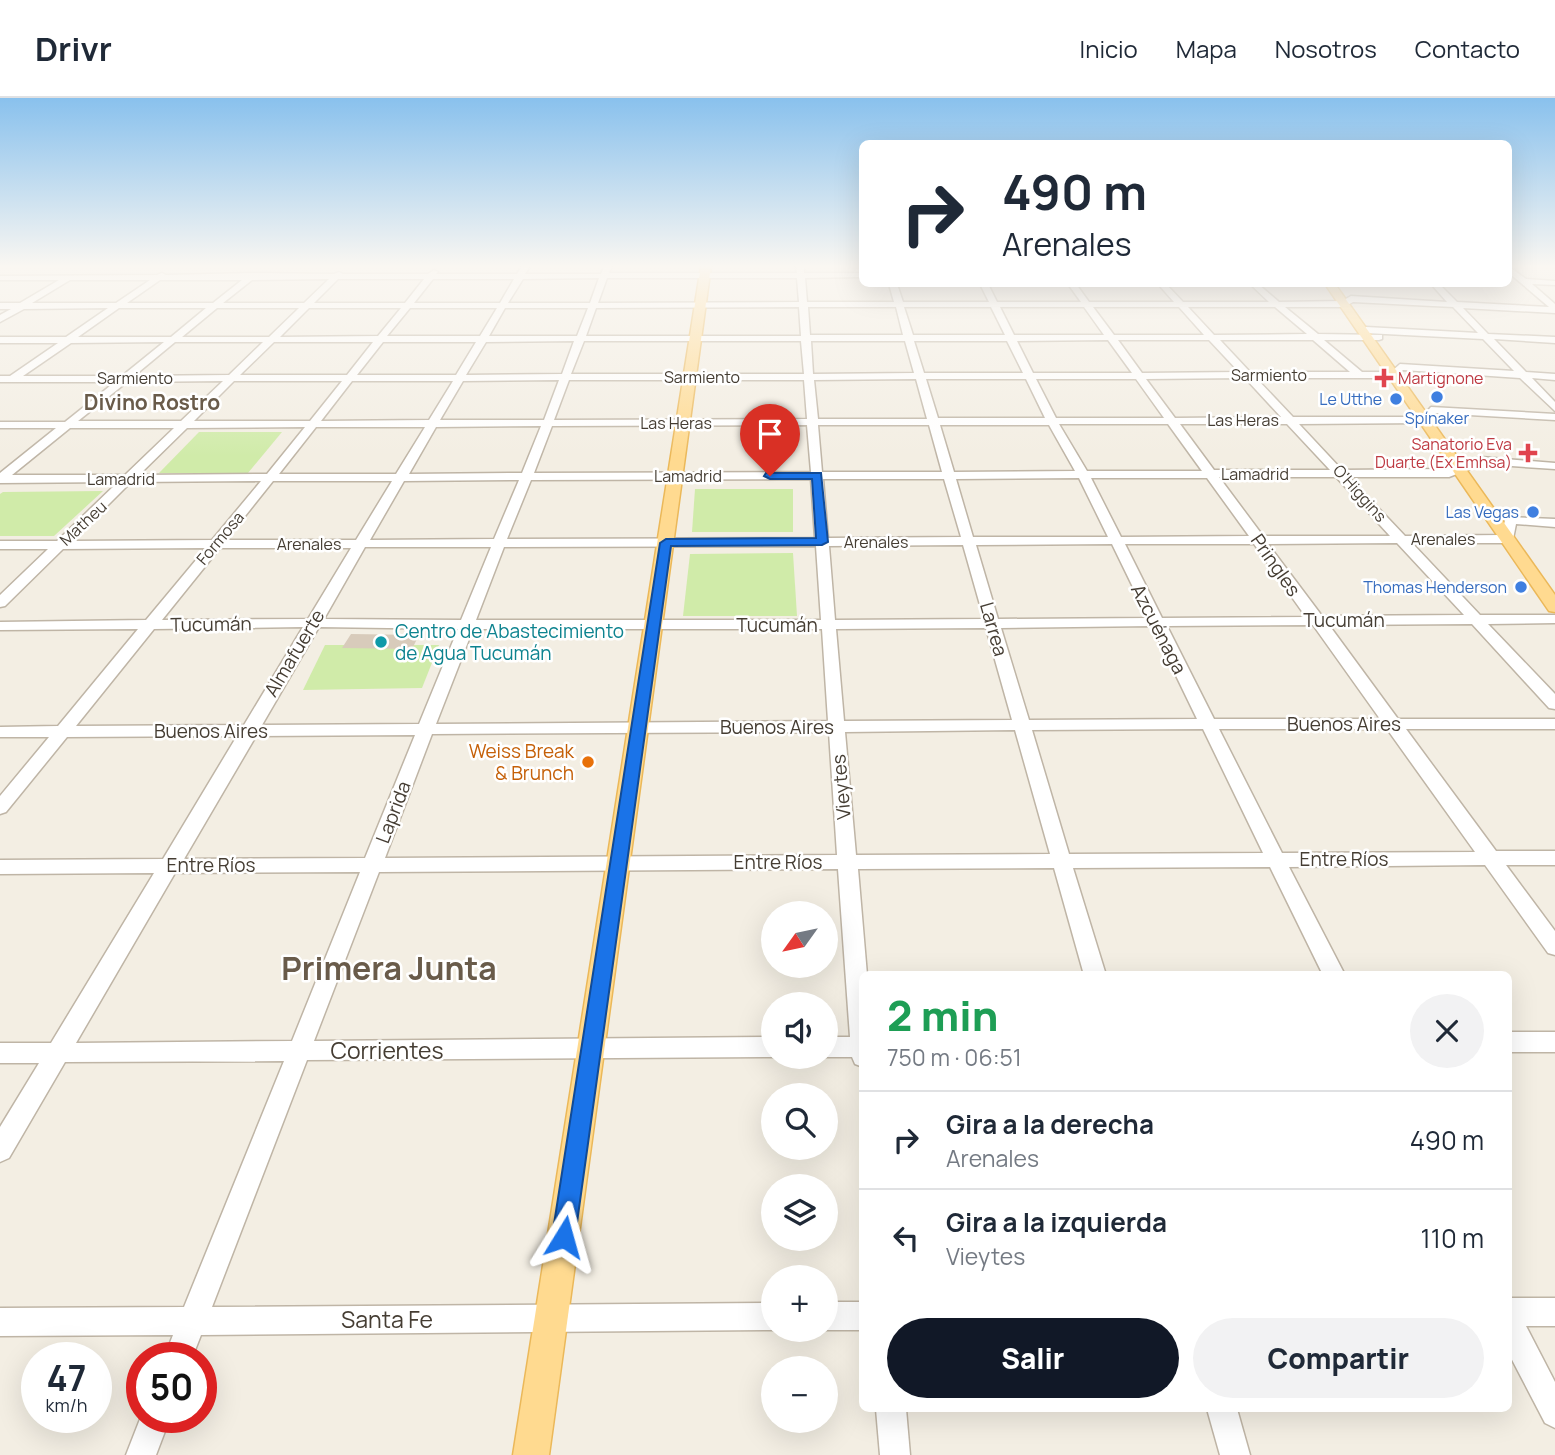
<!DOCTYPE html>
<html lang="es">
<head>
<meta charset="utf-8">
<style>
  :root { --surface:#fff; --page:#f2f2f3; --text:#1f2937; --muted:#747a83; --line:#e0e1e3; --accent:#111827 }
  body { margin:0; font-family:Manrope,sans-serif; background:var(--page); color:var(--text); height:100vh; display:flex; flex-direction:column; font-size:26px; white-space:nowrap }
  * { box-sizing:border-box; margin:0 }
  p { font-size:23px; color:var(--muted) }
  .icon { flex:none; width:38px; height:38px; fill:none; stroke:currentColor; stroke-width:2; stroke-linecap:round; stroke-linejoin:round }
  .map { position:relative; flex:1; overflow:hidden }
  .drawer { position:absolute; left:859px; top:873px; width:653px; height:441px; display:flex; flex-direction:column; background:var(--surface); border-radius:10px; box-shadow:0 7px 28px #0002 }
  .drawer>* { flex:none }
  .guide { position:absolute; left:859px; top:42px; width:653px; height:147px; border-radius:10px; box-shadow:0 7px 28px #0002; background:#fff; color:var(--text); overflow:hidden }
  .needle { width:46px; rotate:237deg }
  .tools { position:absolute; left:761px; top:803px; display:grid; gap:14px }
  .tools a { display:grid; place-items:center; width:77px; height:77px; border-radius:50%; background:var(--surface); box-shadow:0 7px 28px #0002; font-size:35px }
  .speed { position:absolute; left:21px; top:1244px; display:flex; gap:14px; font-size:35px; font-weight:700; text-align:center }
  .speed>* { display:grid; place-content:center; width:91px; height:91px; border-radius:50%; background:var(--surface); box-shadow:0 7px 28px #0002; line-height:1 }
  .speed small { font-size:18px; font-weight:400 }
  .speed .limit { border:10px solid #d22; background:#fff; color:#111 }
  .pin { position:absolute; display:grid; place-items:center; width:60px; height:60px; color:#fff; margin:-72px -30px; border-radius:50% 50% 50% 0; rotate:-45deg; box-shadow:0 0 7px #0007 }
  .pin .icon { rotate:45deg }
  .me { position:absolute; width:77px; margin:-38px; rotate:8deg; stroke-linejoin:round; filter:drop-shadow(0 0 5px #0008) }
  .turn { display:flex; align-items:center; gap:24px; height:147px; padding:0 28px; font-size:32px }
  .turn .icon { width:91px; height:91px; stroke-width:2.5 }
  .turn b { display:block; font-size:49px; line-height:60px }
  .round { display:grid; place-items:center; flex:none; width:74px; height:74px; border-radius:37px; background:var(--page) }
  .overview { display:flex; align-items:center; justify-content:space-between; height:119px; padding:0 28px }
  h1 { font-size:42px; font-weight:800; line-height:52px; color:#1e9e55 }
  .button { display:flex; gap:14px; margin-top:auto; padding:14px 28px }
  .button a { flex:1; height:80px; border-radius:42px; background:var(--accent); color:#fff; font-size:28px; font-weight:800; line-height:80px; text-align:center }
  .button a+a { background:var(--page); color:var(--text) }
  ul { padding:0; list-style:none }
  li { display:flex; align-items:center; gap:21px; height:98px; padding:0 28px; border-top:2px solid var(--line) }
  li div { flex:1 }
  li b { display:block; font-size:26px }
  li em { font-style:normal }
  header { display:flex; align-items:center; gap:42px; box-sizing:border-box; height:98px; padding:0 35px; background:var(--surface); border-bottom:2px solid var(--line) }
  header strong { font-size:33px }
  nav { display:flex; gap:38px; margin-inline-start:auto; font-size:24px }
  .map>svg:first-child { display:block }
</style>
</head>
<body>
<header>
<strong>Drivr</strong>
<nav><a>Inicio</a><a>Mapa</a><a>Nosotros</a><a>Contacto</a></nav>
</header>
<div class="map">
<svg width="1555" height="1357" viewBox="0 0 1555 1357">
  <rect width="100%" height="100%" fill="#f3eee3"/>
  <g fill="#d0eba9">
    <polygon points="199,334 282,334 248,375 159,375"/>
    <polygon points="695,391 793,391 793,434 692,434"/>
    <polygon points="103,393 54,438 0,438 0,396 3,394"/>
    <polygon points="793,455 797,518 683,518 690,456"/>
    <polygon points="325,547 439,547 422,590 303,592"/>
  </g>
  <polygon fill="#d8cbbb" points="351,536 419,537 412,551 342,550"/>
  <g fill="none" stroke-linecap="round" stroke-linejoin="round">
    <defs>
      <g id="minor">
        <path d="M522,168h8l-5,8h76l3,-8h8l-3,7h188l-1,-7h8v7h59v4l-58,1 2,24h87l-5,-18h8l6,18h86l-9,-18h8l9,18h84l-13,-18h8l13,18h85l-16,-18h8l17,18h86l-19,-18h8l21,18 63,-1 9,-5 96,6 -16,-18h8l18,18 92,5 -41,-35v-6l18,13 29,2v4l-23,-1 23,20v9l-92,-5 25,26 67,3v6l-61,-4 32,33 29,2v6l-23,-2 23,24v9l-35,-33 -117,-8 -9,8h-138l37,39h129l9,-10 124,7v6l-121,-7 -5,9 -4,1 -126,1 43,46 105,-1 34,-12 74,6v6l-73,-5 -33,13h-100l56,59 96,-1 5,-18 49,2v8l-39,-3 -3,15 -6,4h-95l68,72h75v8l-67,1 67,70v15l-6,-1 -77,-84 -143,1 69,94h157v10h-149l90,122h59v14h-49l49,66v24l-7,-2 -63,-88 -196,2 56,108h-22l-53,-108 -197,1 33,107h-22l-30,-107 -196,1 9,106h-4v92l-8,-3 -3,-7h-26v-20h24l-12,-168 -459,3 -65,169 460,-4v20l-467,3 -95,247 562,-4v27h2l-575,5 -9,23h-28l9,-23 -173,1v-28l184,-1 100,-246 -219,1 -56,96 -9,4v-35l39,-64h-39v-20h51l103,-170 -154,1v-14l163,-1 74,-123 -170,1 -61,75 -6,2v-18l49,-59h-49v-10l58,-1 80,-97 -138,1v-8l146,-2 60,-72 -143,1 -58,57 -5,1v-12l48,-46h-48v-8h57l61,-59 -118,1v-10l56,-45h-56v-6h65l50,-40h-115v-6h10l48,-33h-58v-6h66l42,-29 -84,1 -24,13v-7l11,-6h-11v-6h20l39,-23h-59v-4l157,-1 5,-2 4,2 87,-2 81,1 5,-2 4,2h85l6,-4 4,2 -2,2h81zM599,180l-9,25h-82l15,-24zM607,180h190l2,24 -201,1zM329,181l-25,24h-81l29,-23zM338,181h86l-19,24h-91zM433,181h81l-14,24h-86zM70,182h80l-34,23h-84zM160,182h82l-29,23h-86zM1353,204l100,5 25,26 -112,-6 -4,3 4,3 117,6 31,32 -114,-7 -9,8h-29l-38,-32h55l3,-1v-4l-64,-1 -33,-27h59zM799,209l2,29h-215l10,-28zM808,209h88l7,28h-93zM904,209h87l14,28h-92zM1000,209h84l20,28h-90zM1093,209h86l25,28h-90zM1188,209h87l32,27 -93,1zM119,210h87l-35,29h-93zM217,210h82l-30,29h-87zM309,210h92l-23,28 -98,1zM410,210h87l-17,28h-93zM505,210h83l-11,28h-88zM1108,242l24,33h-99l-16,-32zM1118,242h91l30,32 -97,1zM1220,242h93l37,32h-100zM574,243l-12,33 -96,1 20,-33zM584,243h217l3,33h-233zM811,243h94l9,32 -101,1zM914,243h93l16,32h-99zM164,244l-42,34h-99l48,-33zM175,244h88l-34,33 -95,1zM274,244h99l-26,33h-107zM383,244h93l-20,33h-99zM1245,280l36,39 -106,1 -29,-39zM916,281l11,40h-109l-4,-39zM926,281h100l19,39h-107zM1036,281h100l28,39h-108zM559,282l-15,40h-104l23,-39zM569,282h235l3,39 -253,1zM223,283l-42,40h-103l49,-39zM234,283h108l-32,40h-116zM352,283h101l-24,39 -108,1zM1059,326h109l34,47h-115zM1180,326h107l43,46h-116zM807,327l4,47 -277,1 18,-47zM818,327h111l13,47h-120zM940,327h109l26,46 -121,1zM541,328l-19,47 -113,1 27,-47zM305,329l-38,47 -128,1 48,-47zM316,329h109l-29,47h-117zM70,330h104l-49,47h-113zM1219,379h117l54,59h-127zM1079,380l29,59h-135l-17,-58zM1091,380h116l42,58 -128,1zM811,381l4,59 -308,1 24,-59zM823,381h121l17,58 -133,1zM519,382l-25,59 -124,1 34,-59zM261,383l-49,59 -140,1 59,-59zM273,383h119l-36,59h-130zM1397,445l67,72 -142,1 -54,-72zM1112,446l36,74 -150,1 -22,-74zM1125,446h129l52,73 -144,1zM963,447l21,74 -149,1 -6,-74zM816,448l5,74h-345l28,-73zM365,449h126l-30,73 -137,-1zM220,450h131l-43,71 -146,1zM1313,527l67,94h-166l-47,-93zM1152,528l45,93 -168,1 -28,-92zM303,529l-59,98 -168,1 78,-97zM319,529l139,2 -39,95 -157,1zM986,530l26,92 -168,1 -8,-92zM473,531h349l6,92 -392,3zM1203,631l60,124 -194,1 -37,-124zM1219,631h168l88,123 -193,1zM1015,632l35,124 -194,1 -11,-123zM829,634l8,123 -452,3 47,-124zM415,637l-50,123 -181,1 72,-123zM360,774l-68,169 -216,2 99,-170z"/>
        <rect x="1508" y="934" width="47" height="20"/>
        <polygon points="1508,1200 1555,1200 1555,1228 1526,1228 1555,1284 1555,1330 1545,1325 1508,1254"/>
        <rect x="826" y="1204" width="37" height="28"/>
        <polygon points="876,1311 906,1311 910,1357 880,1357"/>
        <polygon points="1207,1311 1237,1311 1250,1357 1220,1357"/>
        <polygon points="142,1316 142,1320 170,1320 156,1357 126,1357"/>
      </g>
      <g id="major">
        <polygon points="701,168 711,168 549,1357 513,1357"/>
        <polygon points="1325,186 1335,186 1555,497 1555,514 1549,513"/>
      </g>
    </defs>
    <use href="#minor" stroke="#bfb5a6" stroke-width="3"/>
    <use href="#major" stroke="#ebb859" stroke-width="3"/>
    <use href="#minor" fill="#fff" fill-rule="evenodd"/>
    <use href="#major" fill="#ffda90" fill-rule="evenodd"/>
  </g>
  <linearGradient id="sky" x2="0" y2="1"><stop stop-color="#89c1ed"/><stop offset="0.47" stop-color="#faf7f2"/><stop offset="1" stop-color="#faf7f2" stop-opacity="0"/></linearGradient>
  <rect width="1555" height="358" fill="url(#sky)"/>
  <polygon fill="#1a73e8" stroke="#114b97" stroke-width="2" points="766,375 821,375 828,444 822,447 671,448 575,1139 572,1148 564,1151 555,1148 552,1139 660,445 666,441 816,440 812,381 770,381 764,378"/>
  <g fill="#e0444e" stroke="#fff" stroke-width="2.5">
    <path d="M1380.5 269.5h7v7h7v7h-7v7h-7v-7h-7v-7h7z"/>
    <path d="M1524.5 344.5h7v7h7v7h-7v7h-7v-7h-7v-7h7z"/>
  </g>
  <g fill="#3f7fe0" stroke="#fff" stroke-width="2.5">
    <circle cx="1437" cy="299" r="7"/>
    <circle cx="1396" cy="301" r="7"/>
    <circle cx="1533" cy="414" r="7"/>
    <circle cx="1521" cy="489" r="7"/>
  </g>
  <circle fill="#0f9aa8" stroke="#fff" stroke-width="2.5" cx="381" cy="544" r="7"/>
  <circle fill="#e8710a" stroke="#fff" stroke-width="2.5" cx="588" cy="664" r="7"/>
  <g text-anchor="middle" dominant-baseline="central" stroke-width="5" stroke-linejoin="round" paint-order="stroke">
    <g font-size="16" fill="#453d33" stroke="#fff">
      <text x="1269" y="277">Sarmiento</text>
      <text x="702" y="279">Sarmiento</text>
      <text x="135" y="280">Sarmiento</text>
      <text x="1243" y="322">Las Heras</text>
      <text x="676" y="325">Las Heras</text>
      <text x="1255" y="376">Lamadrid</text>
      <text x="688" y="378">Lamadrid</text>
      <text x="121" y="381">Lamadrid</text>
      <text transform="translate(1360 395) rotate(48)">O'Higgins</text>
      <text transform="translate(83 425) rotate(-43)">Matheu</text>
      <text transform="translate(220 440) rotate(-50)">Formosa</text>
      <text x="1443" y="441">Arenales</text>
      <text x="876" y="444">Arenales</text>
      <text x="309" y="446">Arenales</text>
    </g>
    <g font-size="16" fill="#be3a42" stroke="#fff" text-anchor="start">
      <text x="1398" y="280">Martignone</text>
      <text x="1512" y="346" text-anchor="end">Sanatorio Eva<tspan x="1512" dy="18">Duarte (Ex Emhsa)</tspan></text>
    </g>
    <g font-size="16" fill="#366cbe" stroke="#fff" text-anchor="end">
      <text x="1382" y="301">Le Utthe</text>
      <text x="1437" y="320" text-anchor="middle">Spínaker</text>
      <text x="1519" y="414">Las Vegas</text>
      <text x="1507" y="489">Thomas Henderson</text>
    </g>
    <g font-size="19" fill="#453d33" stroke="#fff">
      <text transform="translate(1276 467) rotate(55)">Pringles</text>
      <text x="1344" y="522">Tucumán</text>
      <text transform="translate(211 526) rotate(-1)">Tucumán</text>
      <text x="777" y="527">Tucumán</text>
      <text transform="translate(994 531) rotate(74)">Larrea</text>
      <text transform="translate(1159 531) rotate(63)">Azcuénaga</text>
      <text transform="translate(294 555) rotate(-59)">Almafuerte</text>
      <text x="1344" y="626">Buenos Aires</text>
      <text x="777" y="629">Buenos Aires</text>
      <text x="211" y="633">Buenos Aires</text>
      <text transform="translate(841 689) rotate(-95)">Vieytes</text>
      <text transform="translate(393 714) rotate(-69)">Laprida</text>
      <text x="1344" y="761">Entre Ríos</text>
      <text x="778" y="764">Entre Ríos</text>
      <text x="211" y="767">Entre Ríos</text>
    </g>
    <g font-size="19" fill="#0d838f" stroke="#fff" text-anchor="start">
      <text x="395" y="533">Centro de Abastecimiento<tspan x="395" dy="22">de Agua Tucumán</tspan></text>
    </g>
    <g font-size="19" fill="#c56008" stroke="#fff" text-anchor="end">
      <text x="574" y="653">Weiss Break<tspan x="574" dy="22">&amp; Brunch</tspan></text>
    </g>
    <g font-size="21" font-weight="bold" fill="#695b4a" stroke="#fff">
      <text x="152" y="304">Divino Rostro</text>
    </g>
    <g font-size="23" fill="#453d33" stroke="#fff">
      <text x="387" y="952">Corrientes</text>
      <text x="387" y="1221">Santa Fe</text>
    </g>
    <g font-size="32" font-weight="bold" fill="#695b4a" stroke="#fff">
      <text x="389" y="870">Primera Junta</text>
    </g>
  </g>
</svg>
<div class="tools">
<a><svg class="needle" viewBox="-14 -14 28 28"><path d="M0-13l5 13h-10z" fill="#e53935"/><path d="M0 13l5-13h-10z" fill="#747a83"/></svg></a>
<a><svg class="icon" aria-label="sound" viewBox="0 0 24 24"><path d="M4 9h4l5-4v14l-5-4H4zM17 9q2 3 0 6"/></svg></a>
<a><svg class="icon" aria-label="search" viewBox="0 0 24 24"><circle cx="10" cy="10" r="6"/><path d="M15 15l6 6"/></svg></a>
<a><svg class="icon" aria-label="layers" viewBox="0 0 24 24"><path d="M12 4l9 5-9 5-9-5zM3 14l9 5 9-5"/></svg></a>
<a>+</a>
<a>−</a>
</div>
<div class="speed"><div>47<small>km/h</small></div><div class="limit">50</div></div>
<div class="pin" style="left:770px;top:378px;background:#d93025"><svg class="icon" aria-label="arrive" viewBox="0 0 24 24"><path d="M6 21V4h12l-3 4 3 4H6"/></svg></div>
<svg class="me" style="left:564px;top:1139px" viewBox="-20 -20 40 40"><path d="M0-17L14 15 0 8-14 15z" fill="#1a73e8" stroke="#fff" stroke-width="4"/></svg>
<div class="guide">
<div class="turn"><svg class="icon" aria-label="right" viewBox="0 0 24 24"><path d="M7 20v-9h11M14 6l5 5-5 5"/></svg><div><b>490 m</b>Arenales</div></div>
</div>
<section class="drawer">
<div class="overview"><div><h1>2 min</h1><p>750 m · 06:51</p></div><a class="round"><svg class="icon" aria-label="close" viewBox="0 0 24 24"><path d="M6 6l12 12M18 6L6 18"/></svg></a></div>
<ul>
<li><svg class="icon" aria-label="right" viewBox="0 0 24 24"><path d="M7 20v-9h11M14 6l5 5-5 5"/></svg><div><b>Gira a la derecha</b><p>Arenales</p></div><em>490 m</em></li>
<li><svg class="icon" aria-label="left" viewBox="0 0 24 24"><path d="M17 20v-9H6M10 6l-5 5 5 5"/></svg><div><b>Gira a la izquierda</b><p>Vieytes</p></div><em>110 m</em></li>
</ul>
<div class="button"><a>Salir</a><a>Compartir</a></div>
</section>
</div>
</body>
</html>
